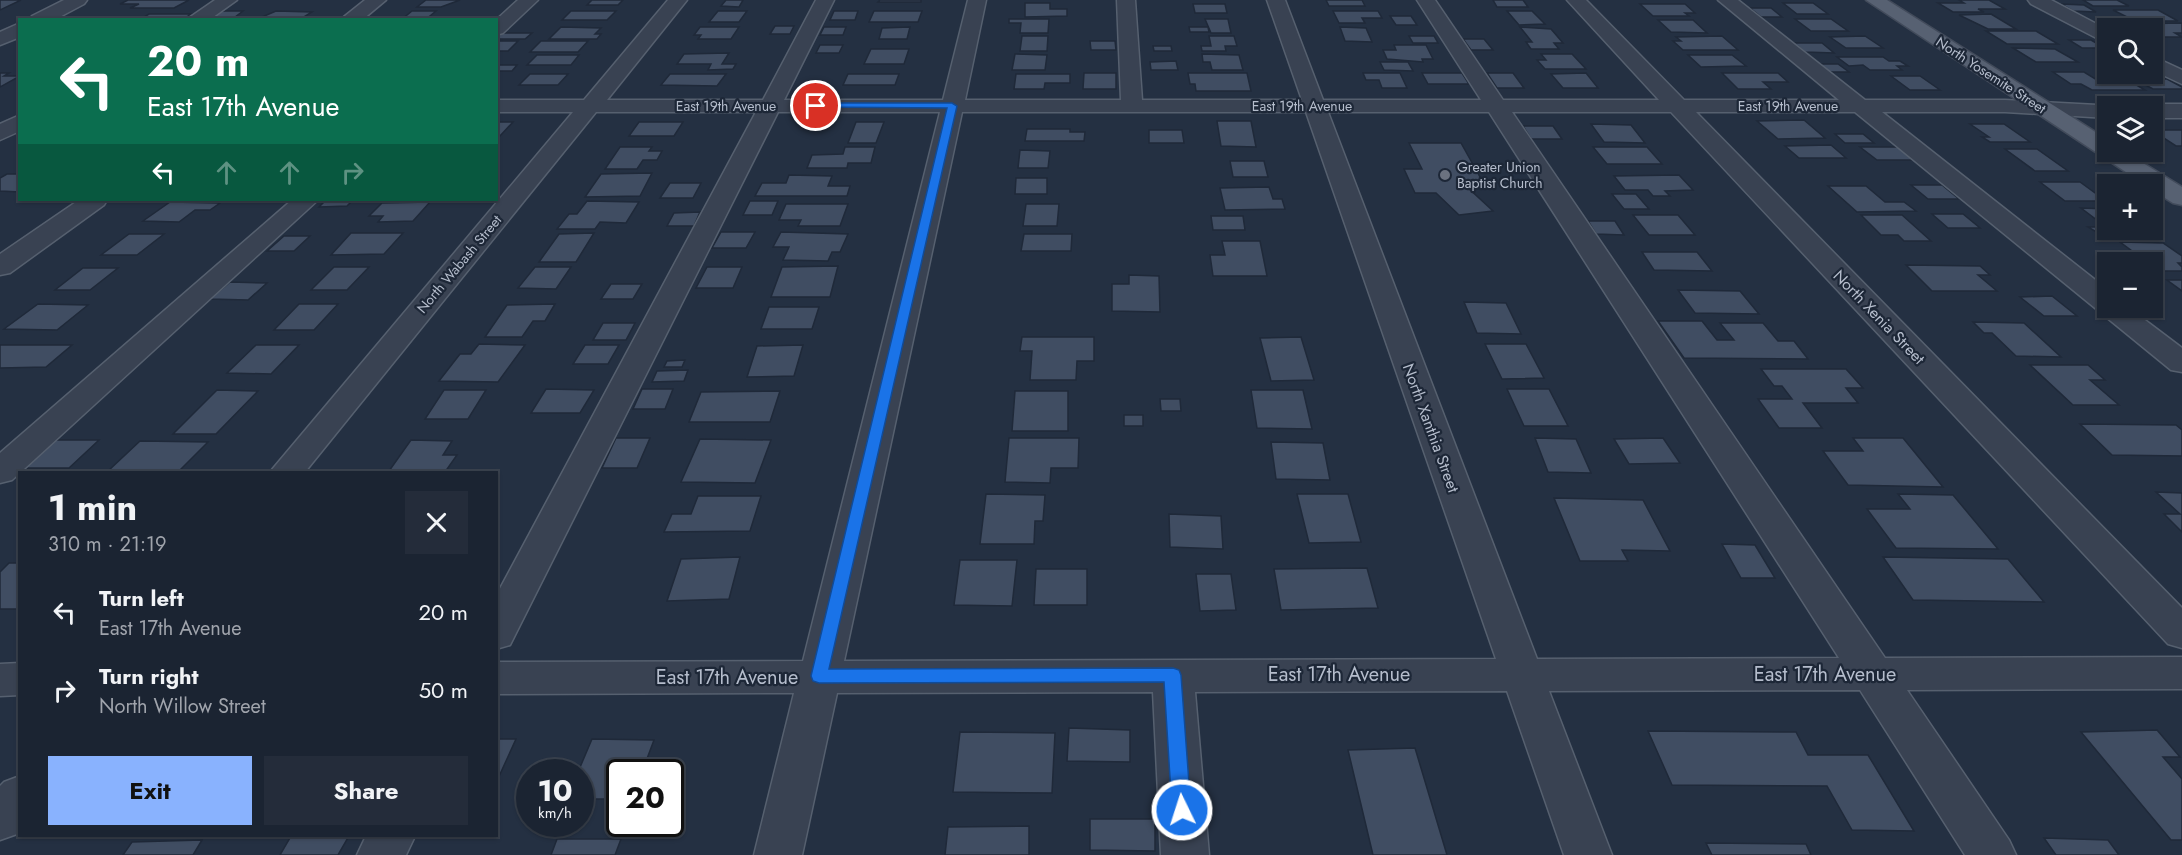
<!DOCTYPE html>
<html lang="en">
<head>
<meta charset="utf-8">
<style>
  :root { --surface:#1b2432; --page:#242c3a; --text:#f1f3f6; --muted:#a0a4ac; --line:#39414d; --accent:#89b2fe }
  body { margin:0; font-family:Jost,sans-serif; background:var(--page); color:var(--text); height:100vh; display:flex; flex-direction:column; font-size:22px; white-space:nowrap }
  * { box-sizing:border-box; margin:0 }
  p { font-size:20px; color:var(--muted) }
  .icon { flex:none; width:33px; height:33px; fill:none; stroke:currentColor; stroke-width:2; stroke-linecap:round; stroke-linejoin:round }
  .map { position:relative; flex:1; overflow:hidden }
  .drawer { position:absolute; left:18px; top:471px; width:480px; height:366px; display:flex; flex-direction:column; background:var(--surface); border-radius:0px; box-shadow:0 2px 4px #0004,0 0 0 2px var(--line) }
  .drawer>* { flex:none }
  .guide { position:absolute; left:18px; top:18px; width:480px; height:183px; border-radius:0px; box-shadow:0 2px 4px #0004,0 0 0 2px var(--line); background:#0b6e4f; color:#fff; overflow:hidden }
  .fabs { position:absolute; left:2097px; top:18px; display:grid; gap:12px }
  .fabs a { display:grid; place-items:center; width:66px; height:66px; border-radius:0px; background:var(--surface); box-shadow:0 2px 4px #0004,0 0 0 2px var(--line); font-size:30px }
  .speed { position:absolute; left:516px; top:759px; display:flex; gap:12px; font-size:30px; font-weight:700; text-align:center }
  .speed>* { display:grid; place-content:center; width:78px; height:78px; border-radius:50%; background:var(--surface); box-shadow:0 2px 4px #0004,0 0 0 2px var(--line); line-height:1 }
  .speed small { font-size:15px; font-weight:400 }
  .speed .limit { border:3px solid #111; border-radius:9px; background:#fff; color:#111 }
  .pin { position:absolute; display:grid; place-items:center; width:51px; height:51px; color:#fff; margin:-26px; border:3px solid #fff; border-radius:50%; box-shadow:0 2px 6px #0007 }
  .me { position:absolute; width:66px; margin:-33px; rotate:356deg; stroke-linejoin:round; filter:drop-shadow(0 0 4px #0008) }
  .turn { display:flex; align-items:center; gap:21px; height:126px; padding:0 30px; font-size:27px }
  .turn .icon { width:78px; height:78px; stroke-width:2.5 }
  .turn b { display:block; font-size:42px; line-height:51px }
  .lanes { display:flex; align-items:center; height:57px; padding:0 30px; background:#0003; justify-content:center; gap:30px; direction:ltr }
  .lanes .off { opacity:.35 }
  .round { display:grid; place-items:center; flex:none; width:63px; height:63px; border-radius:0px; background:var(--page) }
  .head { display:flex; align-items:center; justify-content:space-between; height:102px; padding:0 30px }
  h1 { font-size:36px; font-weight:700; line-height:45px }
  .cta { display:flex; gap:12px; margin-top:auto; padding:12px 30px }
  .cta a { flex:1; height:69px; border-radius:0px; background:var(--accent); color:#111; font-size:24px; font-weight:700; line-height:69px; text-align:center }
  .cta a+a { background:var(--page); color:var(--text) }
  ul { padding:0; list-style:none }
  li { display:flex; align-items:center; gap:18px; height:78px; padding:0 30px }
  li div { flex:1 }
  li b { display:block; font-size:22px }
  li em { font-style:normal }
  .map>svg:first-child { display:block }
</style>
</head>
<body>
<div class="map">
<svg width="2182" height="855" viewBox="0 0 2182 855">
  <rect width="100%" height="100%" fill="#243042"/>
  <g fill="#404d62" stroke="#1f2939" stroke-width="1.5">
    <polygon points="0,0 21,0 0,10"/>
    <polygon points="128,0 189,0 174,8 130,8 139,4 120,4"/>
    <polygon points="426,0 460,0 441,7 417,7"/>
    <polygon points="592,0 623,0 618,5 587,5"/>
    <polygon points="726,0 743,0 739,7 721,6"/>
    <polygon points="880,0 921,0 921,2 878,2"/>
    <polygon points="1326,0 1362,0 1365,6 1329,6"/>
    <polygon points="1493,0 1523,0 1528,7 1497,7"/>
    <polygon points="1959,0 1989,0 2005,9 1978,9 1984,12 1953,12 1938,3 1964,3"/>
    <polygon points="2083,0 2117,0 2129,6 2093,6"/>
    <polygon points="1025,3 1050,3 1050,9 1067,9 1067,16 1025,17"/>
    <polygon points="1783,3 1813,3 1828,14 1797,14"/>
    <polygon points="1193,4 1225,4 1227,13 1195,13"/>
    <polygon points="1640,4 1685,4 1695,13 1685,13 1689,16 1653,16"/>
    <polygon points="2061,4 2084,5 2096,12 2073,11"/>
    <polygon points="1750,8 1771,8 1782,17 1761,17"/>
    <polygon points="2113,10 2158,10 2178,21 2135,21"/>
    <polygon points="222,11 243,11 231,20 209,20"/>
    <polygon points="276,11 312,12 299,20 255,20"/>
    <polygon points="412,11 436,11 425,20 401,20"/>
    <polygon points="571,11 616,11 607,20 562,20"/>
    <polygon points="718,11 747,11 739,22 709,22"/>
    <polygon points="834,11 858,11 855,20 830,20"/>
    <polygon points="874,11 922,11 918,22 869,22"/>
    <polygon points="1333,11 1378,11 1382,18 1362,18 1365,23 1339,23"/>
    <polygon points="1507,11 1532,11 1545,24 1519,25"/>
    <polygon points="149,14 191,14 182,20 139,20"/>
    <polygon points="1991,14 2016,29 1988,29 1959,15"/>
    <polygon points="1390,16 1411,16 1417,25 1396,25"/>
    <polygon points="1009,19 1049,19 1048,33 1020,33 1021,23 1009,23"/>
    <polygon points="1205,19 1228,19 1231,33 1211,33"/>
    <polygon points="1795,19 1831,19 1848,31 1811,31"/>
    <polygon points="1658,20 1693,20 1707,33 1671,32"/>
    <polygon points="2182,23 2182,33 2175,33 2182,37 2152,37 2152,28 2127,28 2138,28 2130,24"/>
    <polygon points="775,26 794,26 790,34 770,34"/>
    <polygon points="561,27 601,28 595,34 601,34 597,39 549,39"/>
    <polygon points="700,27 739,27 731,39 698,39 701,35 694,35"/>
    <polygon points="824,27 846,27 843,35 820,35"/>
    <polygon points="910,27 907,39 879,39 882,28"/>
    <polygon points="1189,27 1208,27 1209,32 1190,32"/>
    <polygon points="1340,27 1366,28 1372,42 1345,41"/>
    <polygon points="1520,27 1551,29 1563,43 1554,43 1559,49 1531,49 1526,42 1532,42"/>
    <polygon points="1986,31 2036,31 2058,44 2007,44"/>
    <polygon points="501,33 532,33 525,39 496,39"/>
    <polygon points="1022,36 1048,36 1047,51 1020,51"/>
    <polygon points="1209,36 1234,36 1237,46 1225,46 1226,51 1202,51 1201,46 1211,46"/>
    <polygon points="1409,36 1434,36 1438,43 1413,43"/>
    <polygon points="1722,36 1738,50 1683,50 1673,41 1681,41 1676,37"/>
    <polygon points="1865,36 1883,48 1846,48 1830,37"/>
    <polygon points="1463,39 1484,39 1493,50 1471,50"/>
    <polygon points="2069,40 2091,40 2105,48 2082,48"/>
    <polygon points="496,41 518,41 508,51 496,51"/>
    <polygon points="541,41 588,41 578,52 530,52"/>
    <polygon points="1090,41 1115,41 1116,50 1091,50"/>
    <polygon points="1794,43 1822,43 1834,53 1805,52"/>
    <polygon points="820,45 843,45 839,53 816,53"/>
    <polygon points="1394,45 1426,45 1433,59 1422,59 1423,62 1387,59 1383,50 1396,50"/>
    <polygon points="1153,46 1171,46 1172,51 1154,51"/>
    <polygon points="2013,48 2055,49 2078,62 2036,62"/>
    <polygon points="871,49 909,49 904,64 864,64"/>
    <polygon points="729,53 722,64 736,64 733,69 708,70 711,64 677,64 684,54"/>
    <polygon points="1015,54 1047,55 1045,70 1012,70"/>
    <polygon points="1202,54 1239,55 1243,70 1212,70 1210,62 1203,62"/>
    <polygon points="1541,54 1572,54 1586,69 1545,69 1537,60 1546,60"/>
    <polygon points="537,55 579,55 571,65 527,65"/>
    <polygon points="1688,55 1732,55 1746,66 1701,67"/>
    <polygon points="1837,57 1883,57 1889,61 1900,61 1908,66 1897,66 1902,70 1870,70 1863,65 1849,66"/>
    <polygon points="1176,61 1178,70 1151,70 1150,62"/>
    <polygon points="1380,62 1408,62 1413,71 1384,70"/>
    <polygon points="1818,64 1838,64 1849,72 1828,72"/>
    <polygon points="517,65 512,71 496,71 497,65"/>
    <polygon points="2053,72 2084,72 2097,80 2128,80 2145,90 2092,90 2081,84 2071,84"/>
    <polygon points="0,73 9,73 4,76 20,76 0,87"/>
    <polygon points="1084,73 1116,73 1116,89 1083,89"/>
    <polygon points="1188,73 1247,73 1251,91 1196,91 1195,84 1190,84"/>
    <polygon points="1363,73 1400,73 1407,88 1382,88 1379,80 1366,80"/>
    <polygon points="1422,73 1462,73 1469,84 1428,84"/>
    <polygon points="1487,73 1513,73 1524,88 1497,88"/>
    <polygon points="1586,73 1598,88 1563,88 1551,74"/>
    <polygon points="1722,73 1778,73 1788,82 1763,82 1771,89 1738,89"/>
    <polygon points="530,74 568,74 558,85 519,85"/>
    <polygon points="670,74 726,74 717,86 661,85"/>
    <polygon points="848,74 899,74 895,85 843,85"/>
    <polygon points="1016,74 1070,74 1070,83 1045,83 1044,89 1014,89"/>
    <polygon points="1891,76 1920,76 1940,90 1910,90"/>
    <polygon points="2134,79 2167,79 2182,87 2182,89 2153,89"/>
    <polygon points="1804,120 1825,138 1778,139 1757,121"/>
    <polygon points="1217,121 1251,121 1256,147 1221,146"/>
    <polygon points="496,122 513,122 499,137 496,137"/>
    <polygon points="639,122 683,122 674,136 629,136"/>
    <polygon points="856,122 884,122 876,143 848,143"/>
    <polygon points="1591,124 1631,125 1645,143 1604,142"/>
    <polygon points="1970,124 2004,124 2030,142 1990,142 1982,137 1989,137"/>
    <polygon points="1523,126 1553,126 1562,139 1531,139"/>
    <polygon points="1027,129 1070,129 1070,132 1085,132 1084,141 1025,141"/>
    <polygon points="1149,130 1182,130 1184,143 1149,143"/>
    <polygon points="2155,130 2182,130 2182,146 2176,146 2153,131"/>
    <polygon points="1835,134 1863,134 1874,143 1845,143"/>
    <polygon points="1409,143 1461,143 1485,186 1466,186 1493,211 1459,215 1436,193 1415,193 1404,169 1422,169"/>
    <polygon points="1831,145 1846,158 1799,158 1785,146"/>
    <polygon points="620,147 652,147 649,151 662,151 657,160 643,160 637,169 605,169"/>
    <polygon points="845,147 875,147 871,163 848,163 847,168 807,168 812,155 843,154"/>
    <polygon points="1593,147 1647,147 1662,164 1607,164"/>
    <polygon points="1860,147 1900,147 1917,160 1877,160"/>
    <polygon points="2005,149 2037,149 2068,171 2035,171"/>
    <polygon points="1020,150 1050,151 1048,168 1018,168"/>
    <polygon points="1230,161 1264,161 1268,177 1233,177"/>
    <polygon points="652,173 640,196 585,197 601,174"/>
    <polygon points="7,174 20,174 20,192 0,191 0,178"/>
    <polygon points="789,175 832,176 828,186 850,186 847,196 755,196 762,183 786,183"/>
    <polygon points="1679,175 1693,190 1665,191 1670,196 1653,196 1648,190 1625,190 1614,176"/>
    <polygon points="1016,178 1047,178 1047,194 1015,194"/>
    <polygon points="2040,182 2080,182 2106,201 2065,201"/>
    <polygon points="670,183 701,183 693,198 660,198"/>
    <polygon points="1911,185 1942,185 1959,199 1928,199"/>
    <polygon points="1828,186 1866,186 1885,202 1904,202 1916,211 1857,212"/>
    <polygon points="1269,187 1273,199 1282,199 1285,209 1225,210 1220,188"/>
    <polygon points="1612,194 1636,194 1649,209 1624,209"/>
    <polygon points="326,200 353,200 347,206 319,207"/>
    <polygon points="587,201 639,202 626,223 600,222 595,229 557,229 569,214 577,214"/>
    <polygon points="750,201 778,201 772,215 743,215"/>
    <polygon points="170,202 220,203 210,210 195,210 179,222 143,221"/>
    <polygon points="430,202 413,221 378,222 383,216 369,216 382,203"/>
    <polygon points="786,204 848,204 840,226 798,226 801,220 779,220"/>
    <polygon points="1026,204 1059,204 1057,226 1023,226"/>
    <polygon points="2081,208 2108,209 2108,230 2146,230 2152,234 2098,233 2088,227 2106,227"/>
    <polygon points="700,212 694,226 667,226 674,213"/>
    <polygon points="1932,214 1963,214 1980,228 1948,228"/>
    <polygon points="1633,215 1678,215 1695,235 1649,235"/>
    <polygon points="1861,215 1902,215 1931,241 1904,241 1898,235 1881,235"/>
    <polygon points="1211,216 1243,216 1245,230 1213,230"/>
    <polygon points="1588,221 1615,221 1624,235 1596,234"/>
    <polygon points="721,232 755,232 746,248 712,248"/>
    <polygon points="781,232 848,234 840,252 832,252 828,261 783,260 789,247 773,247"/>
    <polygon points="351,233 403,233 384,254 331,255"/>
    <polygon points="594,233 576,262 539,262 559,234"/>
    <polygon points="129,234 164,234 137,255 101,255"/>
    <polygon points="1024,234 1072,234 1071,251 1021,251"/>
    <polygon points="284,236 310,236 294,251 267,251"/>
    <polygon points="1222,241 1260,241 1267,276 1213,276 1210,255 1225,255"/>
    <polygon points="2120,242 2163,243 2182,256 2182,263 2178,263 2182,267 2182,271 2158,271 2152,267 2152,262 2147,262"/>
    <polygon points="1642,252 1697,252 1712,271 1654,270"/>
    <polygon points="1906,265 1980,266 1990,275 1978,275 1997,291 1932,291"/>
    <polygon points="838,266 830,297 771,297 782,267"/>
    <polygon points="334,267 369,267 347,290 311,290"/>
    <polygon points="535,267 571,267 556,289 518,288"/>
    <polygon points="707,267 742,267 733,288 696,288"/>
    <polygon points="83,268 118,268 90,290 55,290"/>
    <polygon points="1129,275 1159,276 1160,312 1112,311 1112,284 1129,284"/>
    <polygon points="2167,280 2182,280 2182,291"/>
    <polygon points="230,282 267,283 248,300 210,299"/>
    <polygon points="611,284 642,284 633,299 601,299"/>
    <polygon points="1678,290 1740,291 1759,314 1695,313"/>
    <polygon points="2052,296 2077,316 2044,316 2020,297"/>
    <polygon points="1464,302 1506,303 1521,334 1477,333"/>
    <polygon points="38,304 88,305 57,330 4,329"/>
    <polygon points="299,304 338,304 314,330 274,330"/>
    <polygon points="555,304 545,321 533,321 522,337 485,337 507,305"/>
    <polygon points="769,307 819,307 812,329 761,329"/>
    <polygon points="1658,321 1702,321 1717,340 1734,340 1720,323 1763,323 1778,341 1794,341 1808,359 1684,358"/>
    <polygon points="1973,322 2024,323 2061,357 2016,356 1992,333 1984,333"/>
    <polygon points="603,323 635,323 626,340 593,340"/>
    <polygon points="1022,337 1094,337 1094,361 1077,361 1076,380 1030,380 1032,351 1020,351"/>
    <polygon points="1301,337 1314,380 1271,381 1260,338"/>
    <polygon points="479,344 525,345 498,382 439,381 460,354 471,354"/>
    <polygon points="1485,344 1526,344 1544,378 1502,379"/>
    <polygon points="0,345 72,345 46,367 0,368"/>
    <polygon points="256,345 299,345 271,374 227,373"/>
    <polygon points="585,345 619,345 608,364 573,364"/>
    <polygon points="803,345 794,376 747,377 757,346"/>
    <polygon points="685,360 682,367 664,367 667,361"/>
    <polygon points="2030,365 2088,365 2105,380 2090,380 2119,405 2073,405"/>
    <polygon points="1761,369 1846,369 1863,388 1846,388 1858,403 1803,403 1822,428 1779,428 1758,399 1792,399 1782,386 1774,386"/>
    <polygon points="688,370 684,381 652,382 657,371"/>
    <polygon points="546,389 594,390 580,413 531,413"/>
    <polygon points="642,389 673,389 665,409 633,409"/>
    <polygon points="1507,389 1549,389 1568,426 1524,426"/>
    <polygon points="217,390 258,391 216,434 173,434"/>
    <polygon points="444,390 486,390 468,419 425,419"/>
    <polygon points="1251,390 1303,390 1312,429 1257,428"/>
    <polygon points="780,391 770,422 689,422 701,392"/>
    <polygon points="1015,391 1068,391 1068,431 1012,431"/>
    <polygon points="1160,399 1180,399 1181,411 1161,411"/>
    <rect x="1124" y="415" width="19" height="11"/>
    <polygon points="2080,424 2176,425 2182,430 2182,456 2112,455"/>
    <polygon points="616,438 650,438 637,468 602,468"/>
    <polygon points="1009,438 1079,438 1078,468 1051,468 1050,483 1005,482"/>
    <polygon points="1535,438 1576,439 1591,473 1548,472"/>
    <polygon points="1663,438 1680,463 1629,464 1614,439"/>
    <polygon points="1853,438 1903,438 1943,487 1848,485 1823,451 1863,451"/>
    <polygon points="700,439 771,440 755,483 681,482"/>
    <polygon points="53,440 99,440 69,468 22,468"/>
    <polygon points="411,440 452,441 443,455 457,455 445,472 389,471"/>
    <polygon points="140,441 208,442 178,472 107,472"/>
    <polygon points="1271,442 1323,443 1330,480 1276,479"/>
    <polygon points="2156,492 2182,493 2182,532 2164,514 2180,514"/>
    <polygon points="986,494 1045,495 1043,521 1035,521 1034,544 980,544"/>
    <polygon points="1297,494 1348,494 1361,542 1309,543"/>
    <polygon points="1898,494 1953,495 1998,549 1896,548 1867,509 1910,509"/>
    <polygon points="698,496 761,496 750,531 664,532 672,514 691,514"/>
    <polygon points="1554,498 1643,500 1670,551 1622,550 1628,561 1580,561"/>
    <polygon points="1169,514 1221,516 1223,549 1170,547"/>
    <polygon points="1722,544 1755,545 1775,578 1741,578"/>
    <polygon points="740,557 729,599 667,601 681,559"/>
    <polygon points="1883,557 2008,559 2044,602 1913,600"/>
    <polygon points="960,560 1017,560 1012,606 954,605"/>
    <polygon points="9,563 20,563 20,609 0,609 0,572"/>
    <polygon points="1367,568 1378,608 1281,610 1274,569"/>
    <polygon points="1036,569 1087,569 1087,605 1034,605"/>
    <polygon points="1196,574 1231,574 1236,610 1200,611"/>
    <polygon points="1069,728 1130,730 1130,762 1067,761"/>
    <polygon points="2157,730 2180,757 2163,757 2182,779 2182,840 2171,840 2081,732"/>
    <polygon points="1648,731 1796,732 1808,755 1868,755 1914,831 1852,830 1827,786 1672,785"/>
    <polygon points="960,732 1055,733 1052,793 953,792"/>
    <polygon points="496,739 516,739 496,783"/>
    <polygon points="592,739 654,740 642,772 620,772 620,799 580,799 580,772 578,772"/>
    <polygon points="1415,748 1447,855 1373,855 1348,750"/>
    <polygon points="1090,819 1155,819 1155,851 1090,850"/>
    <polygon points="1029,826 1029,855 945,855 948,827"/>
    <polygon points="291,836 349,836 338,855 280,855"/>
    <polygon points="2044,838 2108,840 2119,855 2056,855"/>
    <polygon points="557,839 621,839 615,855 551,855"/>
    <polygon points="202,840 193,855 123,855 132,842"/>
    <polygon points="1706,843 1806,844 1811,855 1712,855"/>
  </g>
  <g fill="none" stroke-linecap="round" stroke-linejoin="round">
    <defs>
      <g id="minor">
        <polygon points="64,0 87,0 84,4 54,20 30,20 32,16"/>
        <polygon points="215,0 237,0 209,20 186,20"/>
        <polygon points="365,0 386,0 362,20 340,20"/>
        <polygon points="518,0 538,0 503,33 496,35 496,20"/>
        <path d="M668,0h19l-80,100h156l53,-100h18l-50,100h159l25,-100h18l-21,100h156l-4,-100h18l7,100h160l-35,-100h18l38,100h158l-64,-100h18l68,100h156l-92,-100h19l98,100h155l-121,-100h20l127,100h140l111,6h-8v12l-103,-6h-123l226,178v18h21l53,40v24l-11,-2 -316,-258h-159l486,496v40l-14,-4 -497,-532h-159l373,546 297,-1v32l-275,1 102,150 7,15h-51l-105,-165 -311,1 63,164h-48l-57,-164 -312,1 14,163h-48l-8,-163 -316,1 -35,162h-48l40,-162 -298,1v-32l307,-1 137,-549h-162l-268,533 -14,4v-53l260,-484h-160l-291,360h-35l303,-360h-77v-12h88zM962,112h344l190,547 -652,2zM1328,112h161l350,546 -302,1z"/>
        <polygon points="2028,0 2051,0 2108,30 2108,44 2031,4"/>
        <polygon points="20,23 20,37 0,45 0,32"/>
        <polygon points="2152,56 2182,70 2182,84 2152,70"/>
        <polygon points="2152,104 2182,104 2182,118 2152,118 2152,106 2144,106"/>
        <polygon points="20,115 20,131 0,140 0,124"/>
        <polygon points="79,200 107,200 104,205 10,273 0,275 0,254"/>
        <polygon points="292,200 318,200 12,480 0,483 0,453"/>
        <polygon points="20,663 20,695 0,696 0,664"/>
        <polygon points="20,776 20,831 17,834 0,840 0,786 4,782"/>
        <polygon points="366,836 415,836 406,855 357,855"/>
      </g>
      <polygon id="major" points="1866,0 1887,0 2108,140 2108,152 2125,152 2182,187 2182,205 2173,203 2152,190 2152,184 2144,184"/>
    </defs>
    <use href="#minor" stroke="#56606f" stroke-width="3"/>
    <use href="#major" stroke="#424b5b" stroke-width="3"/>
    <use href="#minor" fill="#394252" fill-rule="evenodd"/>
    <use href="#major" fill="#576172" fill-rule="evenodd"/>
  </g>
  <polygon fill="#1a73e8" stroke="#114b97" stroke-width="1.5" points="816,103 952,103 957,106 829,669 1173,668 1179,670 1181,675 1191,810 1189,816 1182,818 1175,816 1172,810 1164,682 819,683 813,681 811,676 947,108 812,107 811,106"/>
  <circle fill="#6b7280" stroke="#1d2737" stroke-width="2" cx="1445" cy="175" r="6"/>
  <g text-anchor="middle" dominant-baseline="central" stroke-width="4.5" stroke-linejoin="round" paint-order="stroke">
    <g font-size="14" fill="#b5bdcc" stroke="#1d2737">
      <text transform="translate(1991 75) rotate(33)">North Yosemite Street</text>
      <text x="726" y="106">East 19th Avenue</text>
      <text x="1302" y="106">East 19th Avenue</text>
      <text x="1788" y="106">East 19th Avenue</text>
      <text transform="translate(459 264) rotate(-50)">North Wabash Street</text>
    </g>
    <g font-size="14" fill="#b5bdcc" stroke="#1d2737" text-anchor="start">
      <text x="1457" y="167">Greater Union<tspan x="1457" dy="16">Baptist Church</tspan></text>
    </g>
    <g font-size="16" fill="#b5bdcc" stroke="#1d2737">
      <text transform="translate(1879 317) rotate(46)">North Xenia Street</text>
      <text transform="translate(1431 428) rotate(70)">North Xanthia Street</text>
    </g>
    <g font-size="20" fill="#b5bdcc" stroke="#1d2737">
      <text x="1339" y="674">East 17th Avenue</text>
      <text x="1825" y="674">East 17th Avenue</text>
      <text x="727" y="677">East 17th Avenue</text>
    </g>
  </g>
</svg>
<div class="fabs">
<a><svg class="icon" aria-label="search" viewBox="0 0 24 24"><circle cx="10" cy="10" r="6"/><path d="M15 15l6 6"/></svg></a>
<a><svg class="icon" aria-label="layers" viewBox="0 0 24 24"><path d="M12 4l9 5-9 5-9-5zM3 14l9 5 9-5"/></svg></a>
<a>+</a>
<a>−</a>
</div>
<div class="speed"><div>10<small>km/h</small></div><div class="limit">20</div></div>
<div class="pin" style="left:816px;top:106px;background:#d93025"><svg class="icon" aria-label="arrive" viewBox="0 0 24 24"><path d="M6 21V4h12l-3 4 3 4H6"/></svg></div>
<svg class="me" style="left:1182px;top:810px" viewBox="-20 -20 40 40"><circle r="17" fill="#1a73e8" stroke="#fff" stroke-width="3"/><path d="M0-11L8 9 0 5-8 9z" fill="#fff"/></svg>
<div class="guide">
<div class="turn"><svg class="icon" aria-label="left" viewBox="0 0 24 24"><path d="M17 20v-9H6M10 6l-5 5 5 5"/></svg><div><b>20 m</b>East 17th Avenue</div></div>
<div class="lanes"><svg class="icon" aria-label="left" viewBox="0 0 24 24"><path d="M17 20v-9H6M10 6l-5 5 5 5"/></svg><svg class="icon off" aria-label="ahead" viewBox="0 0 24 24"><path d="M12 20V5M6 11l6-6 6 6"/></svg><svg class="icon off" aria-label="ahead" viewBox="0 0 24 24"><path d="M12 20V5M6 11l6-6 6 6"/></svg><svg class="icon off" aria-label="right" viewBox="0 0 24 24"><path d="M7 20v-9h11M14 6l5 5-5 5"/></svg></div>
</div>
<section class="drawer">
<div class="head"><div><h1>1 min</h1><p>310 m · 21:19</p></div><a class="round"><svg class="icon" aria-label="close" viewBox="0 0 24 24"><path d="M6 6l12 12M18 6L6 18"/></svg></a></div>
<ul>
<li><svg class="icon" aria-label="left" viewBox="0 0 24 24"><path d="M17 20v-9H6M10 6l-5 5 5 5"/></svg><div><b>Turn left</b><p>East 17th Avenue</p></div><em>20 m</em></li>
<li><svg class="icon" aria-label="right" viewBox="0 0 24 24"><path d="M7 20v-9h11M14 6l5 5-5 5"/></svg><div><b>Turn right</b><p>North Willow Street</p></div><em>50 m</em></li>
</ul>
<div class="cta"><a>Exit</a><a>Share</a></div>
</section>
</div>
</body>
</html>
